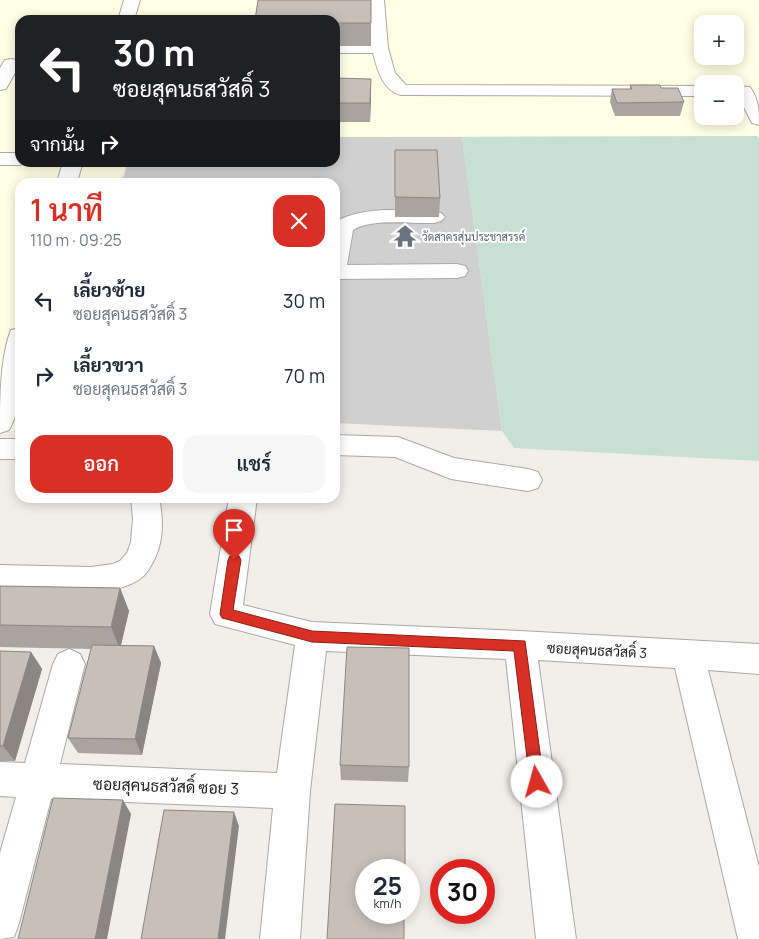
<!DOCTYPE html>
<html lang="th">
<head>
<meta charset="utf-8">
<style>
  :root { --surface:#fff; --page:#f6f6f7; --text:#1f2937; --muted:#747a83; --accent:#d93025 }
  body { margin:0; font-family:Manrope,Sarabun,sans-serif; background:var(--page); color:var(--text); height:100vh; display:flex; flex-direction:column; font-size:19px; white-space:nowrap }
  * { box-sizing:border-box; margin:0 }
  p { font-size:16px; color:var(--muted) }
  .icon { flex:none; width:28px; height:28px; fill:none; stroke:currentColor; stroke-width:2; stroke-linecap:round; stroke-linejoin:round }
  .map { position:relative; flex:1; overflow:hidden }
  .sheet { position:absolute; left:15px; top:178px; width:325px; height:325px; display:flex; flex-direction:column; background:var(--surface); border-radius:15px; box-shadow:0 2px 12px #0003 }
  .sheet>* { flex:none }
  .hud { position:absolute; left:15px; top:15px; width:325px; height:152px; border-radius:15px; box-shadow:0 2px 12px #0003; background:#202124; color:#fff; overflow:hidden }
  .controls { position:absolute; left:694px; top:15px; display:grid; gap:10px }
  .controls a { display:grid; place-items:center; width:50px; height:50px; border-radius:10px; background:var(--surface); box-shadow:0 2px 12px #0003; font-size:25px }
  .speed { position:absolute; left:355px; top:859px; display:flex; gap:10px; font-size:25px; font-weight:700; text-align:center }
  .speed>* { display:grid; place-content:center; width:65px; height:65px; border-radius:50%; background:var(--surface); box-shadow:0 2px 12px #0003; line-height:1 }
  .speed small { font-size:12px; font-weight:400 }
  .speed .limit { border:8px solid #d22; background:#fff; color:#111 }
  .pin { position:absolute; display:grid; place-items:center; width:42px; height:42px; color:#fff; margin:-51px -21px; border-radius:50% 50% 50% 0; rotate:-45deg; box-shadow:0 0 5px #0007 }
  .pin .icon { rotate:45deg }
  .me { position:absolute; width:55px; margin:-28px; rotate:353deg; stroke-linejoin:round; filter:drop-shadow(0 0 4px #0008) }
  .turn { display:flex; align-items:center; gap:18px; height:105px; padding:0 15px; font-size:22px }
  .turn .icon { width:65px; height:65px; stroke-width:2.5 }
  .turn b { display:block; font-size:35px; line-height:42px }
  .then { display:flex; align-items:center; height:48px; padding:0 15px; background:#0003; gap:10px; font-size:19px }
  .round { display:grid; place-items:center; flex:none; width:52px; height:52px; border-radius:15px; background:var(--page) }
  .head { display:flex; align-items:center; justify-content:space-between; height:85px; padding:0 15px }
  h1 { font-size:30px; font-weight:600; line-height:38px; color:var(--accent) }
  .primary-button { display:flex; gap:10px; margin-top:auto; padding:10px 15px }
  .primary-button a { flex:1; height:58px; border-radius:15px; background:var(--accent); color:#fff; font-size:20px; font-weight:600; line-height:58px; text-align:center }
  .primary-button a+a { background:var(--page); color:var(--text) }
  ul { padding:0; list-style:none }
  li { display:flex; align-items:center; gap:15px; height:75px; padding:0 15px }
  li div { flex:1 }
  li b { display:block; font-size:19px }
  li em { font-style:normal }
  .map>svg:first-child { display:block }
</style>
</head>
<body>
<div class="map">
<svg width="759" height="939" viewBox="0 0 759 939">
  <rect width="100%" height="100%" fill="#f2efe9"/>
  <path fill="#ffffe5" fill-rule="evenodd" d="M0,0h759v139l-2,-3 -422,1v-117h-315v142l107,1 -7,19h-100v249h-20zM702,24h33v32h-33zM702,84h33v32h-33z"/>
  <polygon fill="#d0d0d0" points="335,137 462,137 502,431 335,423 335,182 122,182 128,163 335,162"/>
  <polygon fill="#c6e0d4" points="757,136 759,139 759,461 514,448 502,431 462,137"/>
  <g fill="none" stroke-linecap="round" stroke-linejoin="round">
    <defs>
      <g id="minor">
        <polygon points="124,0 140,0 134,20 118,20"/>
        <path d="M368,0h16l4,48 7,25 11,12 296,1v10l-301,-1c-18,-4 -24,-26 -28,-42h-38v-10h36z"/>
        <polygon points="11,59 17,60 20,64 6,89 0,90 0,68 5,60"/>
        <path d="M735,86l15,1c9,14 9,21 9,38l-7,-2 -14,-27h-3z"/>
        <polygon points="0,153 20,153 20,162 27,162 20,165 0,165"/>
        <polygon points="63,162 83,162 77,182 57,182"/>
        <path d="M386,210l48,1 7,2 4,4 -4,4 -7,2c-22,1 -62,-5 -81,7l-6,35 110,-1 8,2 3,5 -3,5 -8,2 -122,1v-57c16,-9 33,-11 51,-12z"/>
        <path d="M20,328c0,32 6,73 -11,102l-9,3c0,-31 0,-76 11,-103z"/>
        <polygon points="335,435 398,437 454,458 528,469 538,472 542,480 538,488 528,491 451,479 395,457 335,455"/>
        <rect x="0" y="439" width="20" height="20"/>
        <path d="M131,498h28c4,19 5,41 -4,60 -4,8 -8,16 -15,21 -32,22 -102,12 -140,12v-26l91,2 22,-3 7,-3 7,-8 4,-11 2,-23z"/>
        <polygon points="229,498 257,498 243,605 312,622 520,631 759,644 759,674 708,670 759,867 759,939 738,939 675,668 538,660 576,939 536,939 506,659 326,651 310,791 300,939 260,939 273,808 51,799 19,923 14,937 0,939 0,853 16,797 0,796 0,762 25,763 53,664 58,654 69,649 80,654 85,664 60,764 277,773 295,645 215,624 210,614"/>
      </g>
    </defs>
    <use href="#minor" stroke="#a9a9a9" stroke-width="2"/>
    <use href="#minor" fill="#fff" fill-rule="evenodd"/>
  </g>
  <g fill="#aba49e">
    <polygon points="371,0 371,46 335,46 335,20"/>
    <polygon points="335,78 371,97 370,122 335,122"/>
    <polygon points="630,85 684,102 680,116 615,116 610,102 612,89 630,89"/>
    <polygon points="395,150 440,198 439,217 395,217"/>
    <polygon points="0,586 120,588 129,611 121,645 154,646 161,663 142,755 78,753 68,738 91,649 0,647"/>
    <polygon points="0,651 31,652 42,669 15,761 0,761"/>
    <polygon points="340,765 409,767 408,782 341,780"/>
  </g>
  <g fill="#8b8681">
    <polygon points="371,79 371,97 370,122 370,103"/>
    <polygon points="120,588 129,611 120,649 111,627"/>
    <polygon points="154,646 161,663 142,755 135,739"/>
    <polygon points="31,652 42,669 15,761 3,746"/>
    <polygon points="123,800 131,814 107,939 95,939"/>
    <polygon points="234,812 239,826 225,939 218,939"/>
  </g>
  <g fill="#c7bfb8" stroke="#8b8681">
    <polygon points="258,0 371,0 371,23 335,23 335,20 255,20"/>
    <polygon points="335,78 371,79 370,103 335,103"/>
    <polygon points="630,85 660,85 661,88 678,88 684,102 617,103 612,89 632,89"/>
    <polygon points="395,150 437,150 440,198 395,197"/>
    <polygon points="0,586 120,588 111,627 0,625"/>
    <polygon points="92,645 154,646 135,739 68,738"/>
    <polygon points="347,647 409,648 409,767 340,765"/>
    <polygon points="0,651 31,652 3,746 0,746"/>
    <polygon points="53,798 123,800 95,939 18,939"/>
    <polygon points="335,804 405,806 405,870 366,870 366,912 404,912 404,939 327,939"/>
    <polygon points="164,810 234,812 218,939 141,939"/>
  </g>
  <polygon fill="#d93025" stroke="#8d1f18" points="234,555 239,556 241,560 233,610 312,631 525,641 544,782 542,787 537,790 532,787 530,782 514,651 312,642 226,619 222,618 220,614 228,560 230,556"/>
  <defs>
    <symbol id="temple-bare" viewBox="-9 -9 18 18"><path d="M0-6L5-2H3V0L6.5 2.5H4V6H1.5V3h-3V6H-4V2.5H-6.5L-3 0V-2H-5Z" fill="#6b7280" stroke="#fff" stroke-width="2.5" paint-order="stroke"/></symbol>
  </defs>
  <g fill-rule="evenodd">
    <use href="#temple-bare" x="389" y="220" width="32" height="32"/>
  </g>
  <g text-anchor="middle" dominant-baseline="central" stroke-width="4" stroke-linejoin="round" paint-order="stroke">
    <g font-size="11" fill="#5b616d" stroke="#fff" text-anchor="start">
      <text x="422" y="236">วัดสาครสุ่นประชาสรรค์</text>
    </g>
    <g font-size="14" fill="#222" stroke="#fff">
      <text transform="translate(597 650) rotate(3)">ซอยสุคนธสวัสดิ์ 3</text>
    </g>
    <g font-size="16" fill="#222" stroke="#fff">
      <text transform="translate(166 786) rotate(2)">ซอยสุคนธสวัสดิ์ ซอย 3</text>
    </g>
  </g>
</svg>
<div class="controls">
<a>+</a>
<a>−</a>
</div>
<div class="speed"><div>25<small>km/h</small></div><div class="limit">30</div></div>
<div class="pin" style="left:234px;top:560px;background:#d93025"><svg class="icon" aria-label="arrive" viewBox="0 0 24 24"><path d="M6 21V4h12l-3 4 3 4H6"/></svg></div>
<svg class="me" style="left:537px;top:782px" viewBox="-20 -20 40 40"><circle r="19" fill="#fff"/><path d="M0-13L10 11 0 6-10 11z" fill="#d93025"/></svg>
<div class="hud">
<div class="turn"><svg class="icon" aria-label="left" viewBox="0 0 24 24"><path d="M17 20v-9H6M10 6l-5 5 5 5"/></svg><div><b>30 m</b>ซอยสุคนธสวัสดิ์ 3</div></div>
<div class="then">จากนั้น<svg class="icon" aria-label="right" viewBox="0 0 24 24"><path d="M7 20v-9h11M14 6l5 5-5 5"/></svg></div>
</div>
<section class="sheet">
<div class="head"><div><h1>1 นาที</h1><p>110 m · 09:25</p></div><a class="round" style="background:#d93025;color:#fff"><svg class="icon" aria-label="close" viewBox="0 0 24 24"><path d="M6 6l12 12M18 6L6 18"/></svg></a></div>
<ul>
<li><svg class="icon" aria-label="left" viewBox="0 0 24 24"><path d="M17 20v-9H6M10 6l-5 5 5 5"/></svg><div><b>เลี้ยวซ้าย</b><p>ซอยสุคนธสวัสดิ์ 3</p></div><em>30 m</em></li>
<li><svg class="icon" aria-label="right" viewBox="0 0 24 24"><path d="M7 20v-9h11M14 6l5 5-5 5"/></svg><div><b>เลี้ยวขวา</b><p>ซอยสุคนธสวัสดิ์ 3</p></div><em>70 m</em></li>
</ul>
<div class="primary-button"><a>ออก</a><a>แชร์</a></div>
</section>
</div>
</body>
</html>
